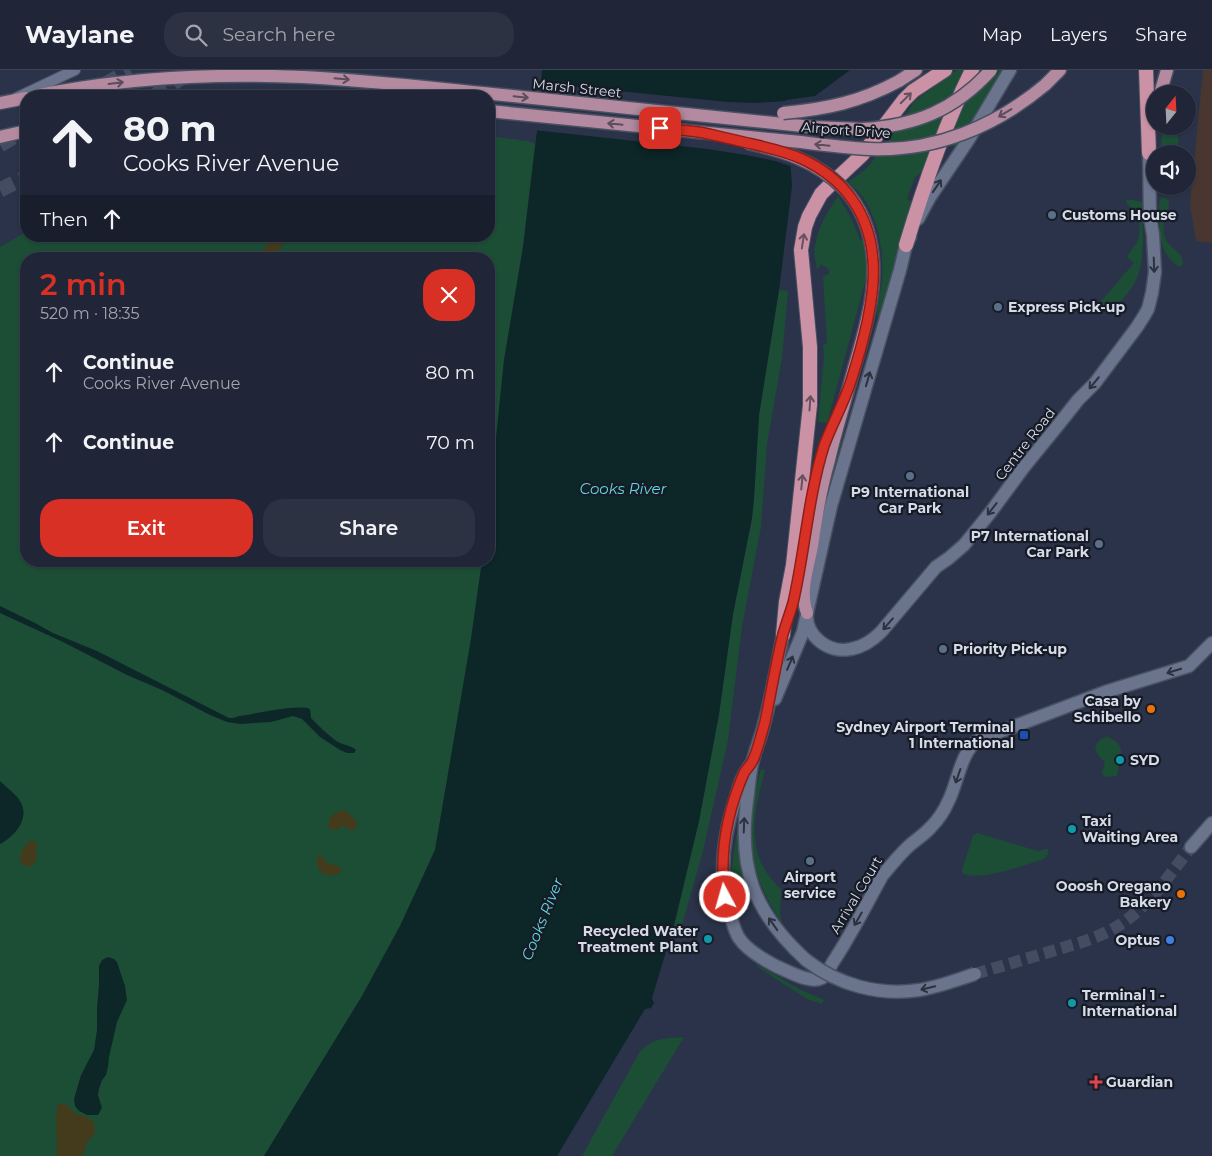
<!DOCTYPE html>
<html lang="en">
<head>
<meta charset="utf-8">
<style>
  :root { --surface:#202637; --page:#2d3242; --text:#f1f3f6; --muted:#a2a5ad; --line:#3d4352; --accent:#d93025 }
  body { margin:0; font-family:Montserrat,sans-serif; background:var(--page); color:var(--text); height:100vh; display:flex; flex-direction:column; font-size:19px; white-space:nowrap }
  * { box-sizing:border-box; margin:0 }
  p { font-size:16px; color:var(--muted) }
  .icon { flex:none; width:28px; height:28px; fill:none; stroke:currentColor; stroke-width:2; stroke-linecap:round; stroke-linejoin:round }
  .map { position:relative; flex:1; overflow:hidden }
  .details { position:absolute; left:20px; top:182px; width:475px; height:315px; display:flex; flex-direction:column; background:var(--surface); border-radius:20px; box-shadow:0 1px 4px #0004,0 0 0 1px var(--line) }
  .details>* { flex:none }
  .hud { position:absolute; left:20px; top:20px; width:475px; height:152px; border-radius:20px; box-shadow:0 1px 4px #0004,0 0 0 1px var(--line); background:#202637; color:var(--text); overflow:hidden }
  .needle { width:32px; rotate:18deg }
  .tools { position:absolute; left:1146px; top:15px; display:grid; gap:10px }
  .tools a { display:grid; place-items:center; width:50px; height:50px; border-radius:50%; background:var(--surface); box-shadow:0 1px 4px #0004,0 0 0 1px var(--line); font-size:25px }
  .pin { position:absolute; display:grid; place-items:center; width:42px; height:42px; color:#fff; margin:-21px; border-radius:10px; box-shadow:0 2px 8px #0006 }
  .me { position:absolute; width:55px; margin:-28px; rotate:354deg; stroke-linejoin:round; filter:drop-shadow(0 0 4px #0008) }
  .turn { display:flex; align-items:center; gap:18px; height:105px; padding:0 20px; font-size:22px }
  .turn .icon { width:65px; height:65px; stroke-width:2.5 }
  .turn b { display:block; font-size:35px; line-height:42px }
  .then { display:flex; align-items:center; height:48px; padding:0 20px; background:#0003; gap:10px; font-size:19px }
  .round { display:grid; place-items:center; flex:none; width:52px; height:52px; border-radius:20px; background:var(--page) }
  .summary { display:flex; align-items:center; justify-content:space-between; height:85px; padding:0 20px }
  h1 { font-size:30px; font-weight:600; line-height:38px; color:var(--accent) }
  .cta { display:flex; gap:10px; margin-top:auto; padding:10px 20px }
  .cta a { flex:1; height:58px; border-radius:20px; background:var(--accent); color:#fff; font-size:20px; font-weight:600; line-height:58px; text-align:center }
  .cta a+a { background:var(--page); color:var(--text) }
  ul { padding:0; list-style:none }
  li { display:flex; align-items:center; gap:15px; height:70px; padding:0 20px }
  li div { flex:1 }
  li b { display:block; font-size:19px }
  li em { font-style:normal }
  header { display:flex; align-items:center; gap:30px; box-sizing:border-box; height:70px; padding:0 25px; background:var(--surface); border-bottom:1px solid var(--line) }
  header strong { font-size:24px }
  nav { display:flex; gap:28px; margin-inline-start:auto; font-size:18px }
  .search { width:350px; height:45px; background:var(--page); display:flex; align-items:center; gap:12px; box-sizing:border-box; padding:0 18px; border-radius:20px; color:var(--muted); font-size:19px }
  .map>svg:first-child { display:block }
</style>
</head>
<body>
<header>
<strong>Waylane</strong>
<div class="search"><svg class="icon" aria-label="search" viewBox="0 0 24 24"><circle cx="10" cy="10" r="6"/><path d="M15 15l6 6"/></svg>Search here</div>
<nav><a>Map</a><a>Layers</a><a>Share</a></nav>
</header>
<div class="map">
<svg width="1212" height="1086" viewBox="0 0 1212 1086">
  <rect width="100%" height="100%" fill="#2a3349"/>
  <polygon fill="#4a3631" points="1203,0 1212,0 1212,173 1196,171 1190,135"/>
  <g fill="#1c4e36">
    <path d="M957,0h8l-40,100 -10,7 -8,22 7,3 -33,114 -3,4c-3,-13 3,-26 4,-39 2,-29 -3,-61 -20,-85 -4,-5 -9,-9 -14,-14l18,-13 20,-24 29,-44z"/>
    <polygon points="979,0 1004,0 958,79 948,73 957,46"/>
    <path d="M1163,56h6v5c14,2 9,12 8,23h-17z"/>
    <polygon points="489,66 529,71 535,74 523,177 504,290 489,437 489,189 26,189 26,491 482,491 471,569 435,780 400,856 362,926 264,1086 0,1086 0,177 26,162 26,166 489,166"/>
    <path d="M838,126c9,14 17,28 22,44l5,-1 2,36 -40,148 -9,-1 6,-65 -1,-12 4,-2 -4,-67 6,-2v-5l-8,-5 -4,6c-1,-7 -4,-16 -2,-24 4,-21 11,-32 23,-50z"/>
    <path d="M1161,128h5l3,3c0,14 -10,25 -3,39 5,10 20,13 16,26h-4c-22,-15 -18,-40 -19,-63z"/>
    <path d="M1127,129l15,3c0,25 5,60 -8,82 -6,10 -15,19 -22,28l-4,1 -12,-6 38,-44 -7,-6 7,-11 3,-3c3,-9 4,-20 -1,-29 -3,-5 -8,-8 -10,-13z"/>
    <polygon points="779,220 788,221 782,288 767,374 761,457 742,556 728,670 703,781 680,862 673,860 699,751 719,644 733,544 752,448 754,428 759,345"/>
    <path d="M1108,667c6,3 12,6 13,14l-4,25 -12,1 -3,-3 3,-12 -7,-7 -3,-7c3,-7 5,-10 13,-11z"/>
    <path d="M761,699l4,1c-11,43 -22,85 16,119l-1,26 3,9c-36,-51 -40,-96 -22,-155z"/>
    <polygon points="739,756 742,788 739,789 746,818 734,823 731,802 736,768"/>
    <path d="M977,763l61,18 8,-2h2c2,6 -3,9 -7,11 -20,6 -58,21 -78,14l-1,-4 11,-35z"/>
    <polygon points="754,893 801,920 824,930 822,934 807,929 759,898"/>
    <path d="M684,967l-72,119h-30l57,-103c15,-16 25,-14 45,-16z"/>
  </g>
  <g fill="#433b1b">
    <path d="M281,166l3,1c3,10 -9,14 -13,22h-10c2,-13 8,-18 20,-23z"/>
    <path d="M344,740c6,2 7,7 12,10l1,4 -2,5 -5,1 -7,-4h-2l-3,4 -7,-1 -3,-2c0,-11 7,-15 16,-17z"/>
    <path d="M31,770l6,3 -1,12 1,4 -5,6 -4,2c-15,-4 -6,-20 3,-27z"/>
    <path d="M319,785h2l5,7 15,5 -1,6c-4,1 -8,3 -12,2 -10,-2 -14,-12 -9,-20z"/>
    <polygon points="58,1034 65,1034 76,1044 88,1047 94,1053 95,1063 88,1071 82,1086 57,1086 56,1045"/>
  </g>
  <g fill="#0d2628">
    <polygon points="542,0 850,0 815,26 786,30 792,116 779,220 759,345 754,428 752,448 733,544 719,644 699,751 674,855 652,928 654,933 651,938 645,939 557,1086 264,1086 362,926 400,856 435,780 471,569 482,491 489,491 489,437 504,290 523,177 539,44"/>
    <path d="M0,536l35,17 18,10 44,18 132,67h4l6,-2c16,-2 58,-12 71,-7l1,9 2,2c7,7 14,14 22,20 6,5 16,5 21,10l-2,3h-7l-7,-3 -20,-13 -18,-18 -9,-3 -22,6 -31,2 -13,-2 -17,-7 -48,-25 -35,-15 -64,-33 -63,-29z"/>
    <path d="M0,711c6,6 13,11 18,17 14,18 -1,37 -18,46z"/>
    <polygon points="108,887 114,889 117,892 125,916 127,930 117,952 109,987 108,997 106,1005 102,1010 99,1019 98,1025 102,1038 98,1045 87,1045 79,1041 75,1036 74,1029 81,1005 94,980 97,960 97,938 99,915 99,896 102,890"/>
  </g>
  <polygon fill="#2a3349" points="539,13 728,32 754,33 802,30 788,32 793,97 775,91 746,85 707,79 534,60"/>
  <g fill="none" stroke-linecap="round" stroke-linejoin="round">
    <path stroke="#444c61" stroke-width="12" stroke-dasharray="12 6" stroke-linecap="butt" d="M975,904l104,-31c15,-5 31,-11 45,-21 27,-19 47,-49 67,-75"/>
    <g stroke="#444c61" stroke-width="15" stroke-dasharray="15 8" stroke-linecap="butt">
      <polyline points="85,26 130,0"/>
      <polyline points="154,26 193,0"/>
      <polyline points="0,75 22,62"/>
      <polyline points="0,120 26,107"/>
    </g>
    <defs>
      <polyline id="minor" points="16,28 75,0"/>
      <g id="tertiary">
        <polyline points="918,149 930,127 969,69 1010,0"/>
        <path d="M910,167l-4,8 -6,25 -69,236 -24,107c-2,23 22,41 44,36 12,-2 22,-9 30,-17l55,-65 13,-9 15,-13 26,-32 34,-46 35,-43 19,-24 17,-17 42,-56 7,-11 4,-7 4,-16 3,-21 -2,-37 -3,-18 -1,-64"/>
        <path d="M783,565c-6,29 -11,60 -19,89 -3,13 -9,26 -12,40 -2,10 -3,20 -4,30 -11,72 4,117 58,166"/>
        <polyline points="775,629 803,562 806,548"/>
        <path d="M752,693c-9,10 -13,22 -16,34 -13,39 -19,80 -5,120 2,7 4,15 8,21 9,14 35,28 50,34 9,4 24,11 33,6 5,-3 8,-11 11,-16 18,-27 33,-57 49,-86 9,-11 18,-22 28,-31 7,-6 15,-11 21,-18 7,-7 13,-16 17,-25 10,-19 12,-49 30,-62l127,-48 84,-26 23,-23"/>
        <polyline points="1191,777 1212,753"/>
      </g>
      <g id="primary">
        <polyline points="899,11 916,0"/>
        <polyline points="1045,15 1060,0"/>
        <polyline points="1160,24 1167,0"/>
        <path d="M34,26c88,-18 179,-23 269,-19 61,3 121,10 180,16 110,11 219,23 329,34l50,2"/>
        <polyline points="0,33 26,28"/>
        <polyline points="489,41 698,62"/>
        <polyline points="0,67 26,61"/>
        <path d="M807,543c-8,-22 1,-45 5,-67 4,-29 9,-58 17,-86 7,-31 17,-61 25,-92 14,-48 30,-99 10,-148 -5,-12 -12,-23 -21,-32"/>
      </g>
      <g id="trunk">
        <polyline points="1146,0 1149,83"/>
        <path d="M906,175c18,-60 38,-119 66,-175"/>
        <polyline points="783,565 786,532 793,495 810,335 810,277 801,180 805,157 809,146 821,124 830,115 862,85 904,30 913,21 945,0"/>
      </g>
    </defs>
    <use href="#minor" stroke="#495062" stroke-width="12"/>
    <use href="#tertiary" stroke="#495062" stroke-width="15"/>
    <use href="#primary" stroke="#495062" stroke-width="15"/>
    <use href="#trunk" stroke="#495062" stroke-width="16"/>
    <use href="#minor" stroke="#6a748d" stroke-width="10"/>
    <use href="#tertiary" stroke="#6a748d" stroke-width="12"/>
    <use href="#primary" stroke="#b38aa0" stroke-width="12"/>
    <use href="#trunk" stroke="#cb92a6" stroke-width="14"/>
    <defs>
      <path id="tertiary-bridge" d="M806,890c32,25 73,36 113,30 19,-3 37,-10 56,-16"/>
      <g id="primary-bridge">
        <path d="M783,43c44,-4 77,-11 116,-32"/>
        <path d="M862,59c53,-3 93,-19 129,-59"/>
        <path d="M698,62c34,3 69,7 103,10 23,3 46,6 69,7 65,3 126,-23 175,-64"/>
        <path d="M747,73c37,8 69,18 96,45"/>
      </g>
    </defs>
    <use href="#tertiary-bridge" stroke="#495062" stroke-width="15" stroke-linecap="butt"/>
    <use href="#primary-bridge" stroke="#495062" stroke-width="15" stroke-linecap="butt"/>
    <use href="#tertiary-bridge" stroke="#6a748d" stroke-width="12"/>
    <use href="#primary-bridge" stroke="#b38aa0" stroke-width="12"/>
  </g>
  <defs><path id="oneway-shaft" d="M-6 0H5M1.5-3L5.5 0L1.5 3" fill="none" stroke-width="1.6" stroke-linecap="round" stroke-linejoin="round" transform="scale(1.25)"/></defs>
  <g stroke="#5d4d5c">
    <use href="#oneway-shaft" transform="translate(342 9) rotate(5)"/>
    <use href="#oneway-shaft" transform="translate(116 13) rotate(-7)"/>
    <use href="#oneway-shaft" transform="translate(521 27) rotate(6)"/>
    <use href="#oneway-shaft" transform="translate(1005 43) rotate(149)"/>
    <use href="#oneway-shaft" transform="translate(615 54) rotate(-174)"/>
    <use href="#oneway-shaft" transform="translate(822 75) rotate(-174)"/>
  </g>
  <g stroke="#68515f">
    <use href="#oneway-shaft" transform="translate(906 28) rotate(-45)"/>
    <use href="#oneway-shaft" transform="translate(803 171) rotate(-81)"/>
    <use href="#oneway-shaft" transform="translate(810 333) rotate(-86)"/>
    <use href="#oneway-shaft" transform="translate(802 412) rotate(-84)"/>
  </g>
  <g stroke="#2c313f">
    <use href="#oneway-shaft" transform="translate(937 116) rotate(-56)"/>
    <use href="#oneway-shaft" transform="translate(1154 195) rotate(88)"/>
    <use href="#oneway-shaft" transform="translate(868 309) rotate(-74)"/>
    <use href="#oneway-shaft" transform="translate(1094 313) rotate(130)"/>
    <use href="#oneway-shaft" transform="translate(992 439) rotate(128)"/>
    <use href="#oneway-shaft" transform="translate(888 554) rotate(131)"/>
    <use href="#oneway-shaft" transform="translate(790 593) rotate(-67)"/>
    <use href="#oneway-shaft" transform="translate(1174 601) rotate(163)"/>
    <use href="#oneway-shaft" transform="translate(958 706) rotate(109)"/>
    <use href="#oneway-shaft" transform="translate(744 755) rotate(-88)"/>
    <use href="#oneway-shaft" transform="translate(858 849) rotate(120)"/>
    <use href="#oneway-shaft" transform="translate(773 854) rotate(-125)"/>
    <use href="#oneway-shaft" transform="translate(928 918) rotate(166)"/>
  </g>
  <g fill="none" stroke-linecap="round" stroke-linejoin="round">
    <defs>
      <path id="route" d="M660,58c13,2 25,2 38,4 13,2 27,6 41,9 21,5 44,9 63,18 43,20 68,55 71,102 3,37 -11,85 -22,120 -7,22 -19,43 -27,65 -16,51 -19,105 -31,157 -3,10 -7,21 -10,31 -7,29 -12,59 -18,88 -3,10 -8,31 -13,40 -2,4 -6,7 -8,11 -17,39 -25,82 -19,124"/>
    </defs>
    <use href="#route" stroke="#8d1f18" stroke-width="12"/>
    <use href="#route" stroke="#d93025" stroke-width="9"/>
  </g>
  <g fill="#5c6f8a" stroke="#171b25" stroke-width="2">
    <circle cx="1052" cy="145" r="5"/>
    <circle cx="998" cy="237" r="5"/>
    <circle cx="910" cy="406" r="5"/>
    <circle cx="1099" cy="474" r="5"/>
    <circle cx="943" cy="579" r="5"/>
    <circle cx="810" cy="791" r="5"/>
  </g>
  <g fill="#e8710a" stroke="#171b25" stroke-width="2">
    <circle cx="1151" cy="639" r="5"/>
    <circle cx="1181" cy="824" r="5"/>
  </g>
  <rect fill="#1a4fb4" stroke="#171b25" stroke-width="2" x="1019" y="660" width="10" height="10" rx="2.5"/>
  <g fill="#0f9aa8" stroke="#171b25" stroke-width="2">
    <circle cx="1120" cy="690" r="5"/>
    <circle cx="1072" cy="759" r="5"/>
    <circle cx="708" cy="869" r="5"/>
    <circle cx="1072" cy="933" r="5"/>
  </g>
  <circle fill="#3f7fe0" stroke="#171b25" stroke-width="2" cx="1170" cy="870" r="5"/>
  <path fill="#e0444e" stroke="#171b25" stroke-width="2" d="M1093.5 1004.5h5v5h5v5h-5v5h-5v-5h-5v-5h5z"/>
  <g text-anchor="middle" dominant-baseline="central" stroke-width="4.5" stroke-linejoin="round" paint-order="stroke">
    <g font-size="14" fill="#d5dbe9" stroke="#171b25">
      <text transform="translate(577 18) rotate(6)">Marsh Street</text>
      <text transform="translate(846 60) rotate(4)">Airport Drive</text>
      <text transform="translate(1025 374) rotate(-52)">Centre Road</text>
      <text transform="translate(856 825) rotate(-59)">Arrival Court</text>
    </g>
    <g font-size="14" font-weight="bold" fill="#d5dbe9" stroke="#171b25" text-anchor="start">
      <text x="1062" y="145">Customs House</text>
      <text x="1008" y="237">Express Pick-up</text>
      <text x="910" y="422" text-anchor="middle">P9 International<tspan x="910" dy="16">Car Park</tspan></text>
      <text x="1089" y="466" text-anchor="end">P7 International<tspan x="1089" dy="16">Car Park</tspan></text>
      <text x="953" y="579">Priority Pick-up</text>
      <text x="1141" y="631" text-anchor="end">Casa by<tspan x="1141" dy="16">Schibello</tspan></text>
      <text x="1014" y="657" text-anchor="end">Sydney Airport Terminal<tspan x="1014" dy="16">1 International</tspan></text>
      <text x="1130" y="690">SYD</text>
      <text x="1082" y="751">Taxi<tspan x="1082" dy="16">Waiting Area</tspan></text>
      <text x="810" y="807" text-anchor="middle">Airport<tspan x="810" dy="16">service</tspan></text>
      <text x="1171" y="816" text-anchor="end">Ooosh Oregano<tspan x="1171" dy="16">Bakery</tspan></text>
      <text x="698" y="861" text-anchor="end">Recycled Water<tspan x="698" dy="16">Treatment Plant</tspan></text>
      <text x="1160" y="870" text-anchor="end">Optus</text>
      <text x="1082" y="925">Terminal 1 -<tspan x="1082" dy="16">International</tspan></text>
      <text x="1106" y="1012">Guardian</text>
    </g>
    <g font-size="15" font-style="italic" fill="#5fd8e1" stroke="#171b25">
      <text x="623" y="418">Cooks River</text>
      <text transform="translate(542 849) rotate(-68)">Cooks River</text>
    </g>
  </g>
</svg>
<div class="tools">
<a><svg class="needle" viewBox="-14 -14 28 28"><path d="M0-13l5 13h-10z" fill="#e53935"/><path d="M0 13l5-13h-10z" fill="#a2a5ad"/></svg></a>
<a><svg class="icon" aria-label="sound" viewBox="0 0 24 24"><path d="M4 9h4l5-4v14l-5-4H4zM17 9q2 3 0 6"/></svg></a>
</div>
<div class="pin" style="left:660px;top:58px;background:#d93025"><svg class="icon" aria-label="arrive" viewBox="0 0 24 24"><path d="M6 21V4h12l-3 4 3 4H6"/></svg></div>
<svg class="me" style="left:725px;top:827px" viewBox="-20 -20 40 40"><circle r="17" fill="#d93025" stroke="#fff" stroke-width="3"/><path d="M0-11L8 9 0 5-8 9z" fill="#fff"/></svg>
<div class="hud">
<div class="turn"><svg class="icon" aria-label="ahead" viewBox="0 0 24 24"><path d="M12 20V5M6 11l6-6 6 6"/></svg><div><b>80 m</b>Cooks River Avenue</div></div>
<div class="then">Then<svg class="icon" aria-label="ahead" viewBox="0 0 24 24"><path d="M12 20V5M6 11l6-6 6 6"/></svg></div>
</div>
<section class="details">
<div class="summary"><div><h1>2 min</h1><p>520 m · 18:35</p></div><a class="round" style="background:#d93025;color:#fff"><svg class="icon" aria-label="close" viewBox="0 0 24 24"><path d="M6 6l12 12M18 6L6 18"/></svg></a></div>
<ul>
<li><svg class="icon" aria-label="ahead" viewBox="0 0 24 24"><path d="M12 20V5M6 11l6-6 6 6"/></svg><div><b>Continue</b><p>Cooks River Avenue</p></div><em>80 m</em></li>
<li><svg class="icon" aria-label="ahead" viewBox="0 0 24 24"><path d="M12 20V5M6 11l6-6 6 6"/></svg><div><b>Continue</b></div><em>70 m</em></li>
</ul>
<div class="cta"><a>Exit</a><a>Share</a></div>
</section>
</div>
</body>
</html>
